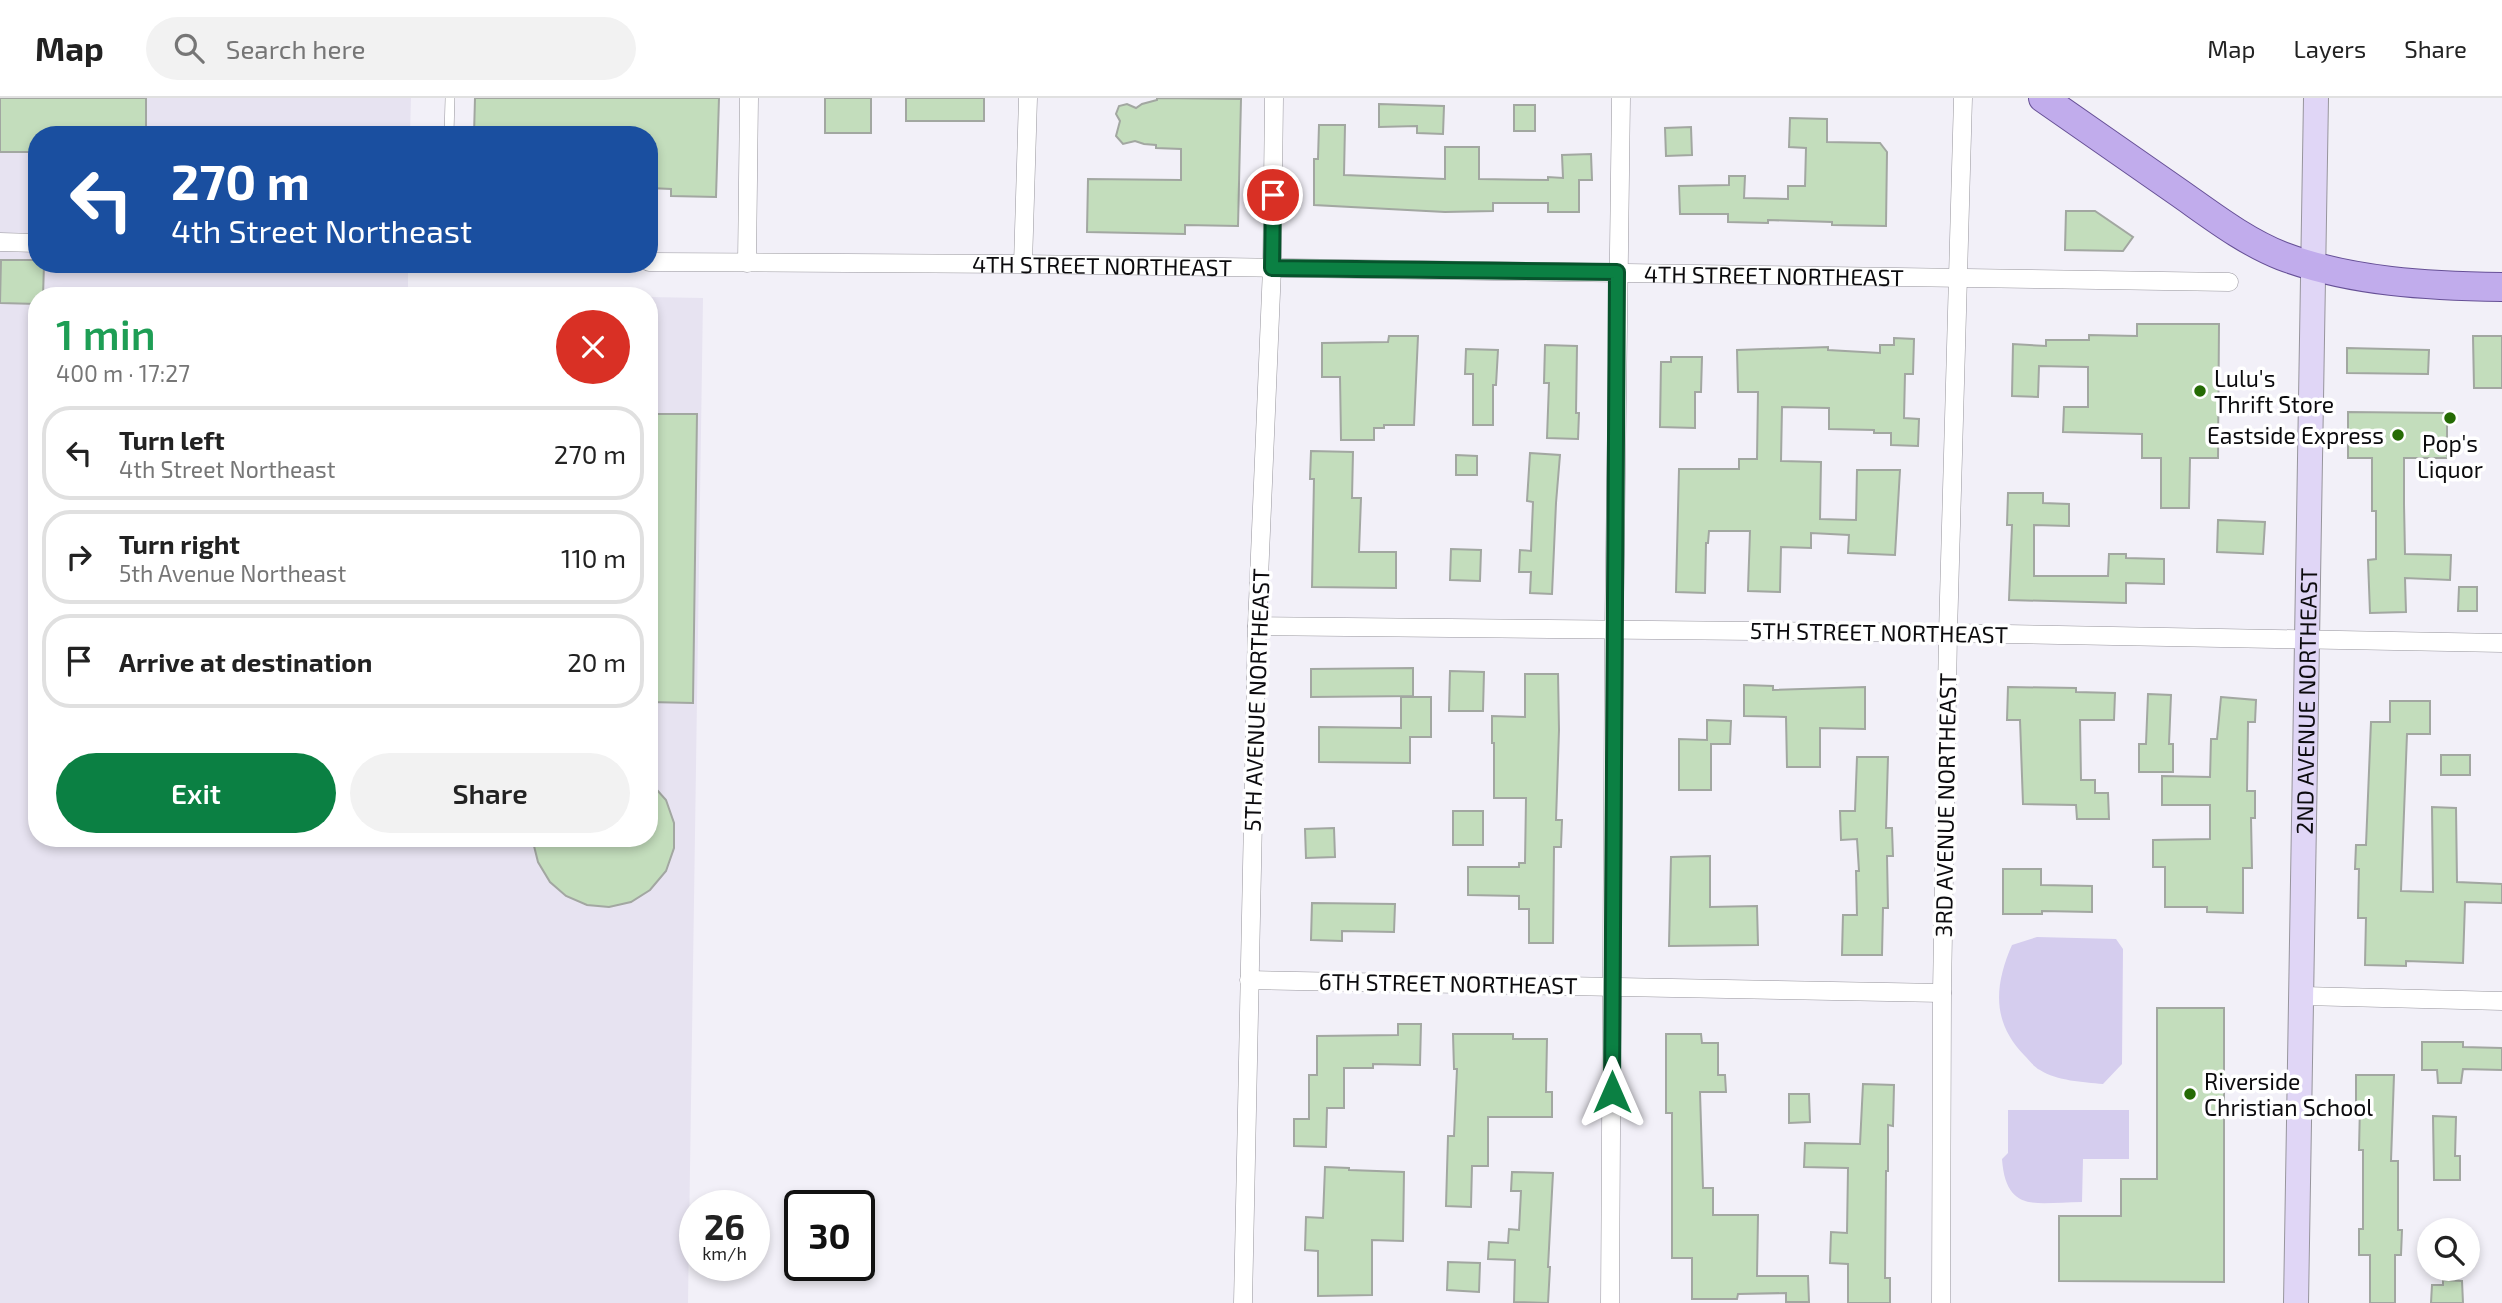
<!DOCTYPE html>
<html lang="en">
<head>
<meta charset="utf-8">
<style>
  :root { --surface:#fff; --page:#f2f2f2; --text:#222; --muted:#767676; --line:#e0e0e0; --accent:#0b8043 }
  body { margin:0; font-family:"Exo 2",sans-serif; background:var(--page); color:var(--text); height:100vh; display:flex; flex-direction:column; font-size:26px; white-space:nowrap }
  * { box-sizing:border-box; margin:0 }
  p { font-size:23px; color:var(--muted) }
  .icon { flex:none; width:38px; height:38px; fill:none; stroke:currentColor; stroke-width:2; stroke-linecap:round; stroke-linejoin:round }
  .map { position:relative; flex:1; overflow:hidden }
  .drawer { position:absolute; left:28px; top:189px; width:630px; height:560px; display:flex; flex-direction:column; background:var(--surface); border-radius:28px; box-shadow:0 4px 10px #0003 }
  .drawer>* { flex:none }
  .guide { position:absolute; left:28px; top:28px; width:630px; height:147px; border-radius:28px; box-shadow:0 4px 10px #0003; background:#1a4fa0; color:#fff; overflow:hidden }
  .buttons { position:absolute; left:2417px; top:1120px; display:grid; gap:14px }
  .buttons a { display:grid; place-items:center; width:63px; height:63px; border-radius:50%; background:var(--surface); box-shadow:0 4px 10px #0003; font-size:35px }
  .speed { position:absolute; left:679px; top:1092px; display:flex; gap:14px; font-size:35px; font-weight:700; text-align:center }
  .speed>* { display:grid; place-content:center; width:91px; height:91px; border-radius:50%; background:var(--surface); box-shadow:0 4px 10px #0003; line-height:1 }
  .speed small { font-size:18px; font-weight:400 }
  .speed .limit { border:4px solid #111; border-radius:10px; background:#fff; color:#111 }
  .pin { position:absolute; display:grid; place-items:center; width:60px; height:60px; color:#fff; margin:-30px; border:4px solid #fff; border-radius:50%; box-shadow:0 2px 7px #0007 }
  .me { position:absolute; width:77px; margin:-38px; rotate:0deg; stroke-linejoin:round; filter:drop-shadow(0 0 5px #0008) }
  .turn { display:flex; align-items:center; gap:24px; height:147px; padding:0 28px; font-size:32px }
  .turn .icon { width:91px; height:91px; stroke-width:2.5 }
  .turn b { display:block; font-size:49px; line-height:60px }
  .round { display:grid; place-items:center; flex:none; width:74px; height:74px; border-radius:37px; background:var(--page) }
  .overview { display:flex; align-items:center; justify-content:space-between; height:119px; padding:0 28px }
  h1 { font-size:42px; font-weight:600; line-height:52px; color:#1e9e55 }
  .action { display:flex; gap:14px; margin-top:auto; padding:14px 28px }
  .action a { flex:1; height:80px; border-radius:42px; background:var(--accent); color:#fff; font-size:28px; font-weight:600; line-height:80px; text-align:center }
  .action a+a { background:var(--page); color:var(--text) }
  ul { padding:0; list-style:none }
  li { display:flex; align-items:center; gap:21px; height:94px; margin:0 14px 10px; padding:0 14px; border:4px solid var(--line); border-radius:28px }
  li div { flex:1 }
  li b { display:block; font-size:26px }
  li em { font-style:normal }
  header { display:flex; align-items:center; gap:42px; box-sizing:border-box; height:98px; padding:0 35px; background:var(--surface); border-bottom:2px solid var(--line) }
  header strong { font-size:33px }
  nav { display:flex; gap:38px; margin-inline-start:auto; font-size:24px }
  .search { width:490px; height:63px; background:var(--page); display:flex; align-items:center; gap:18px; box-sizing:border-box; padding:0 24px; border-radius:38px; color:var(--muted); font-size:26px }
  .map>svg:first-child { display:block }
</style>
</head>
<body>
<header>
<strong>Map</strong>
<div class="search"><svg class="icon" aria-label="search" viewBox="0 0 24 24"><circle cx="10" cy="10" r="6"/><path d="M15 15l6 6"/></svg>Search here</div>
<nav><a>Map</a><a>Layers</a><a>Share</a></nav>
</header>
<div class="map">
<svg width="2502" height="1205" viewBox="0 0 2502 1205">
  <rect width="100%" height="100%" fill="#f2f0f8"/>
  <polygon fill="#e7e3f1" points="0,0 411,0 410,37 37,37 37,166 408,166 408,195 577,198 37,198 37,740 649,740 649,199 703,200 688,1205 0,1205"/>
  <g fill="#d5cdee">
    <path d="M2037,839l79,2 7,10 -1,115 -19,20c-20,-2 -46,-3 -63,-14 -6,-3 -11,-10 -16,-15 -32,-33 -30,-69 -12,-110z"/>
    <path d="M2008,1012h121v49h-46l-1,43c-44,0 -76,13 -80,-43l6,-6z"/>
  </g>
  <g fill="#c3ddbc" stroke="#a2a7a1" stroke-width="2">
    <polygon points="0,0 146,0 146,37 37,37 37,54 0,54"/>
    <polygon points="475,0 719,0 716,99 671,98 671,91 649,90 649,37 474,37"/>
    <rect x="825" y="0" width="46" height="35"/>
    <rect x="906" y="0" width="78" height="23"/>
    <polygon points="1157,0 1241,1 1238,128 1185,127 1185,136 1087,134 1088,81 1181,82 1181,51 1156,50 1156,47 1144,46 1135,43 1123,46 1116,38 1120,23 1116,16 1119,8 1127,6 1136,10 1142,6 1157,2"/>
    <polygon points="1379,6 1444,8 1443,36 1417,35 1417,28 1379,29"/>
    <rect x="1514" y="7" width="21" height="26"/>
    <polygon points="1790,20 1827,21 1827,44 1880,45 1887,54 1886,128 1832,127 1832,124 1768,122 1768,125 1728,124 1728,116 1680,116 1679,88 1729,87 1729,78 1745,78 1744,100 1788,101 1788,88 1805,88 1806,50 1789,49"/>
    <polygon points="1319,27 1345,27 1344,77 1445,81 1445,49 1479,49 1479,81 1548,82 1548,79 1563,80 1562,57 1591,56 1592,82 1579,82 1579,114 1548,114 1548,105 1493,105 1493,113 1445,114 1314,107 1314,61 1318,61"/>
    <polygon points="1691,29 1692,57 1666,58 1665,30"/>
    <polygon points="2066,113 2095,113 2133,139 2123,153 2065,152"/>
    <polygon points="1,162 37,162 37,166 44,166 43,198 37,198 37,206 0,205"/>
    <polygon points="2137,226 2219,226 2218,360 2190,360 2189,410 2161,410 2161,360 2142,360 2142,336 2063,334 2064,309 2088,309 2088,269 2039,268 2038,299 2012,298 2013,246 2046,248 2046,242 2089,242 2089,237 2137,238"/>
    <polygon points="1389,238 1418,238 1414,327 1384,327 1384,330 1374,330 1374,342 1341,342 1340,279 1322,279 1322,245 1388,244"/>
    <polygon points="2473,238 2502,238 2502,290 2474,290"/>
    <polygon points="1894,240 1914,241 1913,276 1905,276 1904,320 1919,321 1918,348 1891,347 1891,335 1874,335 1874,332 1829,331 1829,310 1782,309 1781,363 1821,364 1820,421 1856,422 1857,372 1900,372 1895,457 1848,455 1849,437 1811,435 1811,450 1781,449 1780,494 1748,493 1750,433 1709,433 1708,445 1706,445 1705,495 1676,494 1679,371 1739,371 1739,361 1757,361 1758,294 1738,294 1737,252 1828,249 1828,252 1880,255 1880,247 1894,247"/>
    <polygon points="1545,247 1577,248 1576,315 1579,315 1578,341 1547,340 1549,285 1544,285"/>
    <polygon points="2347,250 2429,252 2428,276 2347,275"/>
    <polygon points="1466,251 1498,252 1496,287 1493,287 1493,327 1473,327 1473,276 1465,276"/>
    <polygon points="1671,259 1702,259 1701,294 1695,294 1695,330 1660,329 1661,264 1671,264"/>
    <polygon points="2348,314 2447,315 2447,360 2404,360 2404,406 2405,456 2451,457 2450,482 2405,480 2406,514 2370,515 2368,462 2376,461 2376,413 2372,413 2372,360 2348,360"/>
    <polygon points="649,316 697,316 693,605 649,604"/>
    <polygon points="1311,353 1353,354 1352,400 1361,400 1359,454 1396,454 1396,490 1312,489 1314,381 1310,381"/>
    <polygon points="1530,355 1560,357 1556,405 1552,496 1530,495 1531,474 1519,474 1520,452 1531,453 1533,404 1527,403"/>
    <polygon points="1456,357 1477,358 1477,377 1456,377"/>
    <polygon points="2008,395 2043,395 2043,405 2069,406 2069,428 2034,427 2034,478 2108,478 2109,456 2126,456 2126,460 2164,461 2164,486 2126,485 2126,505 2009,502 2012,427 2007,427"/>
    <polygon points="2218,422 2265,424 2263,456 2217,454"/>
    <polygon points="1451,451 1481,452 1480,483 1450,482"/>
    <polygon points="2459,489 2477,489 2477,513 2458,513"/>
    <polygon points="1413,570 1413,598 1311,599 1311,571"/>
    <polygon points="1450,573 1484,574 1483,613 1449,613"/>
    <polygon points="1525,576 1558,576 1559,632 1556,722 1562,722 1561,749 1554,749 1553,845 1529,845 1529,811 1519,811 1519,798 1468,797 1468,769 1519,769 1519,765 1525,765 1526,700 1494,700 1494,645 1492,645 1492,618 1525,619"/>
    <polygon points="1744,587 1773,588 1773,592 1865,589 1865,631 1820,630 1820,669 1787,669 1786,619 1744,618"/>
    <polygon points="2008,589 2076,590 2076,594 2115,595 2114,622 2080,622 2081,682 2095,682 2095,695 2108,695 2109,721 2077,721 2076,707 2023,706 2020,622 2007,622"/>
    <polygon points="2148,596 2171,597 2169,646 2173,646 2173,674 2139,674 2139,646 2146,646"/>
    <polygon points="1401,599 1431,599 1431,639 1410,639 1410,665 1319,664 1319,629 1401,630"/>
    <polygon points="2221,599 2256,602 2255,624 2248,624 2247,693 2255,693 2255,720 2251,720 2252,770 2243,770 2243,815 2207,814 2207,809 2165,809 2165,769 2153,769 2153,742 2210,741 2210,707 2162,707 2162,678 2210,679 2211,641 2217,641"/>
    <polygon points="2390,603 2430,603 2430,636 2407,636 2401,793 2433,794 2432,709 2456,710 2457,784 2502,786 2502,805 2465,804 2463,865 2406,863 2406,868 2365,867 2366,820 2358,820 2359,771 2355,771 2356,747 2366,747 2371,624 2390,624"/>
    <polygon points="1707,622 1731,623 1730,646 1711,646 1711,692 1679,692 1679,641 1707,642"/>
    <rect x="2441" y="657" width="29" height="20"/>
    <polygon points="1857,659 1888,659 1886,730 1892,730 1893,758 1887,758 1888,810 1883,810 1882,857 1842,857 1843,817 1857,817 1856,773 1859,773 1857,741 1841,742 1840,713 1855,713"/>
    <polygon points="649,683 666,702 674,725 674,750 666,773 650,792 631,804 609,809 587,807 566,798 550,784 538,764 532,740 649,740"/>
    <rect x="1453" y="713" width="30" height="34"/>
    <polygon points="1334,730 1335,759 1306,760 1305,731"/>
    <polygon points="1710,758 1710,809 1757,808 1758,847 1669,848 1671,759"/>
    <polygon points="2003,771 2041,771 2041,787 2092,788 2092,814 2042,813 2042,816 2003,816"/>
    <polygon points="1312,805 1395,806 1394,834 1342,833 1342,843 1311,842"/>
    <polygon points="2157,910 2224,910 2224,1184 2059,1183 2059,1118 2121,1118 2121,1081 2157,1081"/>
    <polygon points="1398,926 1421,926 1420,967 1373,966 1373,970 1344,970 1344,1010 1327,1010 1326,1049 1294,1048 1294,1021 1309,1021 1309,977 1317,977 1317,938 1398,937"/>
    <polygon points="1453,936 1513,936 1513,941 1547,941 1546,994 1552,994 1552,1019 1488,1019 1488,1068 1472,1068 1471,1109 1446,1108 1448,1038 1454,1038 1457,971 1454,971"/>
    <polygon points="1666,936 1701,936 1702,945 1718,945 1718,977 1725,977 1726,994 1700,994 1703,1090 1713,1090 1713,1117 1758,1117 1757,1178 1808,1178 1809,1204 1786,1204 1786,1195 1738,1196 1737,1201 1692,1201 1692,1160 1672,1160 1672,1015 1666,1015"/>
    <polygon points="2422,944 2463,944 2463,949 2502,950 2502,972 2463,971 2461,985 2438,985 2437,972 2422,972"/>
    <polygon points="2356,977 2394,977 2391,1063 2398,1063 2398,1132 2402,1132 2401,1157 2395,1157 2395,1205 2370,1205 2370,1157 2359,1157 2359,1131 2363,1131 2363,1052 2359,1052 2360,1007 2356,1007"/>
    <polygon points="1863,986 1894,987 1893,1028 1888,1027 1888,1073 1886,1073 1885,1180 1890,1180 1890,1205 1848,1205 1848,1166 1830,1165 1831,1134 1847,1135 1848,1070 1804,1069 1805,1045 1860,1046"/>
    <polygon points="1789,996 1809,996 1810,1024 1789,1025"/>
    <polygon points="2433,1018 2456,1019 2455,1058 2460,1058 2460,1082 2434,1082"/>
    <polygon points="1325,1069 1349,1070 1349,1072 1404,1074 1403,1143 1372,1142 1372,1197 1318,1198 1318,1153 1305,1152 1306,1119 1323,1120"/>
    <polygon points="1512,1074 1553,1075 1548,1169 1550,1169 1548,1205 1514,1204 1515,1162 1488,1161 1489,1144 1508,1145 1509,1131 1519,1132 1521,1093 1511,1093"/>
    <polygon points="1448,1164 1480,1165 1479,1194 1447,1192"/>
    <polygon points="2443,1182 2462,1183 2463,1205 2431,1205 2432,1187 2443,1187"/>
  </g>
  <g fill="none" stroke-linecap="round" stroke-linejoin="round">
    <defs>
      <polyline id="lane" points="449,37 450,0"/>
      <g id="street">
        <polyline points="0,144 37,145"/>
        <path id="s1" d="M649,164l374,2 1206,18"/>
        <polyline points="747,165 749,0"/>
        <polyline points="1023,166 1028,0"/>
        <polyline points="1257,528 1948,535 2502,545"/>
        <polyline points="1249,882 1942,895"/>
        <polyline points="2303,898 2502,903"/>
        <polyline points="1243,1205 1257,528 1272,170 1274,0"/>
        <polyline points="1610,1205 1614,532 1621,0"/>
        <polyline points="1941,1205 1942,895 1948,535 1963,0"/>
      </g>
      <g id="secondary">
        <path id="s2" d="M2296,1205l20,-1205"/>
      </g>
      <path id="primary" d="M2043,0c45,31 90,63 135,94 33,23 66,49 104,64 69,26 147,30 220,31"/>
    </defs>
    <use href="#lane" stroke="#97959c" stroke-width="10"/>
    <use href="#street" stroke="#97959c" stroke-width="19"/>
    <use href="#secondary" stroke="#97959c" stroke-width="26"/>
    <use href="#primary" stroke="#665096" stroke-width="30"/>
    <use href="#lane" stroke="#fff" stroke-width="9"/>
    <use href="#street" stroke="#fff" stroke-width="18"/>
    <use href="#secondary" stroke="#e0d6f6" stroke-width="24"/>
    <use href="#primary" stroke="#c1acec" stroke-width="28"/>
  </g>
  <g fill="none" stroke-linecap="round" stroke-linejoin="round">
    <defs>
      <polyline id="route" points="1273,97 1272,170 1617,174 1612,994"/>
    </defs>
    <use href="#route" stroke="#07532c" stroke-width="18"/>
    <use href="#route" stroke="#0b8043" stroke-width="12"/>
  </g>
  <g fill="#256b04" stroke="#fff" stroke-width="2.5">
    <circle cx="2200" cy="293" r="7"/>
    <circle cx="2450" cy="320" r="7"/>
    <circle cx="2398" cy="337" r="7"/>
    <circle cx="2190" cy="996" r="7"/>
  </g>
  <g text-anchor="middle" dominant-baseline="central" stroke-width="7" stroke-linejoin="round" paint-order="stroke">
    <g font-size="23" fill="#0c0b0e" stroke="#fff">
      <text stroke="none"><textPath href="#s1" startOffset="453">4TH STREET NORTHEAST</textPath></text>
      <text stroke="none"><textPath href="#s1" startOffset="1125">4TH STREET NORTHEAST</textPath></text>
      <text transform="translate(1879 534) rotate(1)">5TH STREET NORTHEAST</text>
      <text transform="translate(1256 602) rotate(-88)">5TH AVENUE NORTHEAST</text>
      <text stroke="none"><textPath href="#s2" startOffset="602">2ND AVENUE NORTHEAST</textPath></text>
      <text transform="translate(1945 707) rotate(-89)">3RD AVENUE NORTHEAST</text>
      <text transform="translate(1448 885) rotate(1)">6TH STREET NORTHEAST</text>
    </g>
    <g font-size="23" fill="#0c0b0e" stroke="#fff" text-anchor="start">
      <text x="2214" y="280">Lulu's<tspan x="2214" dy="26">Thrift Store</tspan></text>
      <text x="2384" y="337" text-anchor="end">Eastside Express</text>
      <text x="2450" y="345" text-anchor="middle">Pop's<tspan x="2450" dy="26">Liquor</tspan></text>
      <text x="2204" y="983">Riverside<tspan x="2204" dy="26">Christian School</tspan></text>
    </g>
  </g>
</svg>
<div class="buttons">
<a><svg class="icon" aria-label="search" viewBox="0 0 24 24"><circle cx="10" cy="10" r="6"/><path d="M15 15l6 6"/></svg></a>
</div>
<div class="speed"><div>26<small>km/h</small></div><div class="limit">30</div></div>
<div class="pin" style="left:1273px;top:97px;background:#d93025"><svg class="icon" aria-label="arrive" viewBox="0 0 24 24"><path d="M6 21V4h12l-3 4 3 4H6"/></svg></div>
<svg class="me" style="left:1612px;top:994px" viewBox="-20 -20 40 40"><path d="M0-17L14 15 0 8-14 15z" fill="#0b8043" stroke="#fff" stroke-width="4"/></svg>
<div class="guide">
<div class="turn"><svg class="icon" aria-label="left" viewBox="0 0 24 24"><path d="M17 20v-9H6M10 6l-5 5 5 5"/></svg><div><b>270 m</b>4th Street Northeast</div></div>
</div>
<section class="drawer">
<div class="overview"><div><h1>1 min</h1><p>400 m · 17:27</p></div><a class="round" style="background:#d93025;color:#fff"><svg class="icon" aria-label="close" viewBox="0 0 24 24"><path d="M6 6l12 12M18 6L6 18"/></svg></a></div>
<ul>
<li><svg class="icon" aria-label="left" viewBox="0 0 24 24"><path d="M17 20v-9H6M10 6l-5 5 5 5"/></svg><div><b>Turn left</b><p>4th Street Northeast</p></div><em>270 m</em></li>
<li><svg class="icon" aria-label="right" viewBox="0 0 24 24"><path d="M7 20v-9h11M14 6l5 5-5 5"/></svg><div><b>Turn right</b><p>5th Avenue Northeast</p></div><em>110 m</em></li>
<li><svg class="icon" aria-label="arrive" viewBox="0 0 24 24"><path d="M6 21V4h12l-3 4 3 4H6"/></svg><div><b>Arrive at destination</b></div><em>20 m</em></li>
</ul>
<div class="action"><a>Exit</a><a>Share</a></div>
</section>
</div>
</body>
</html>
